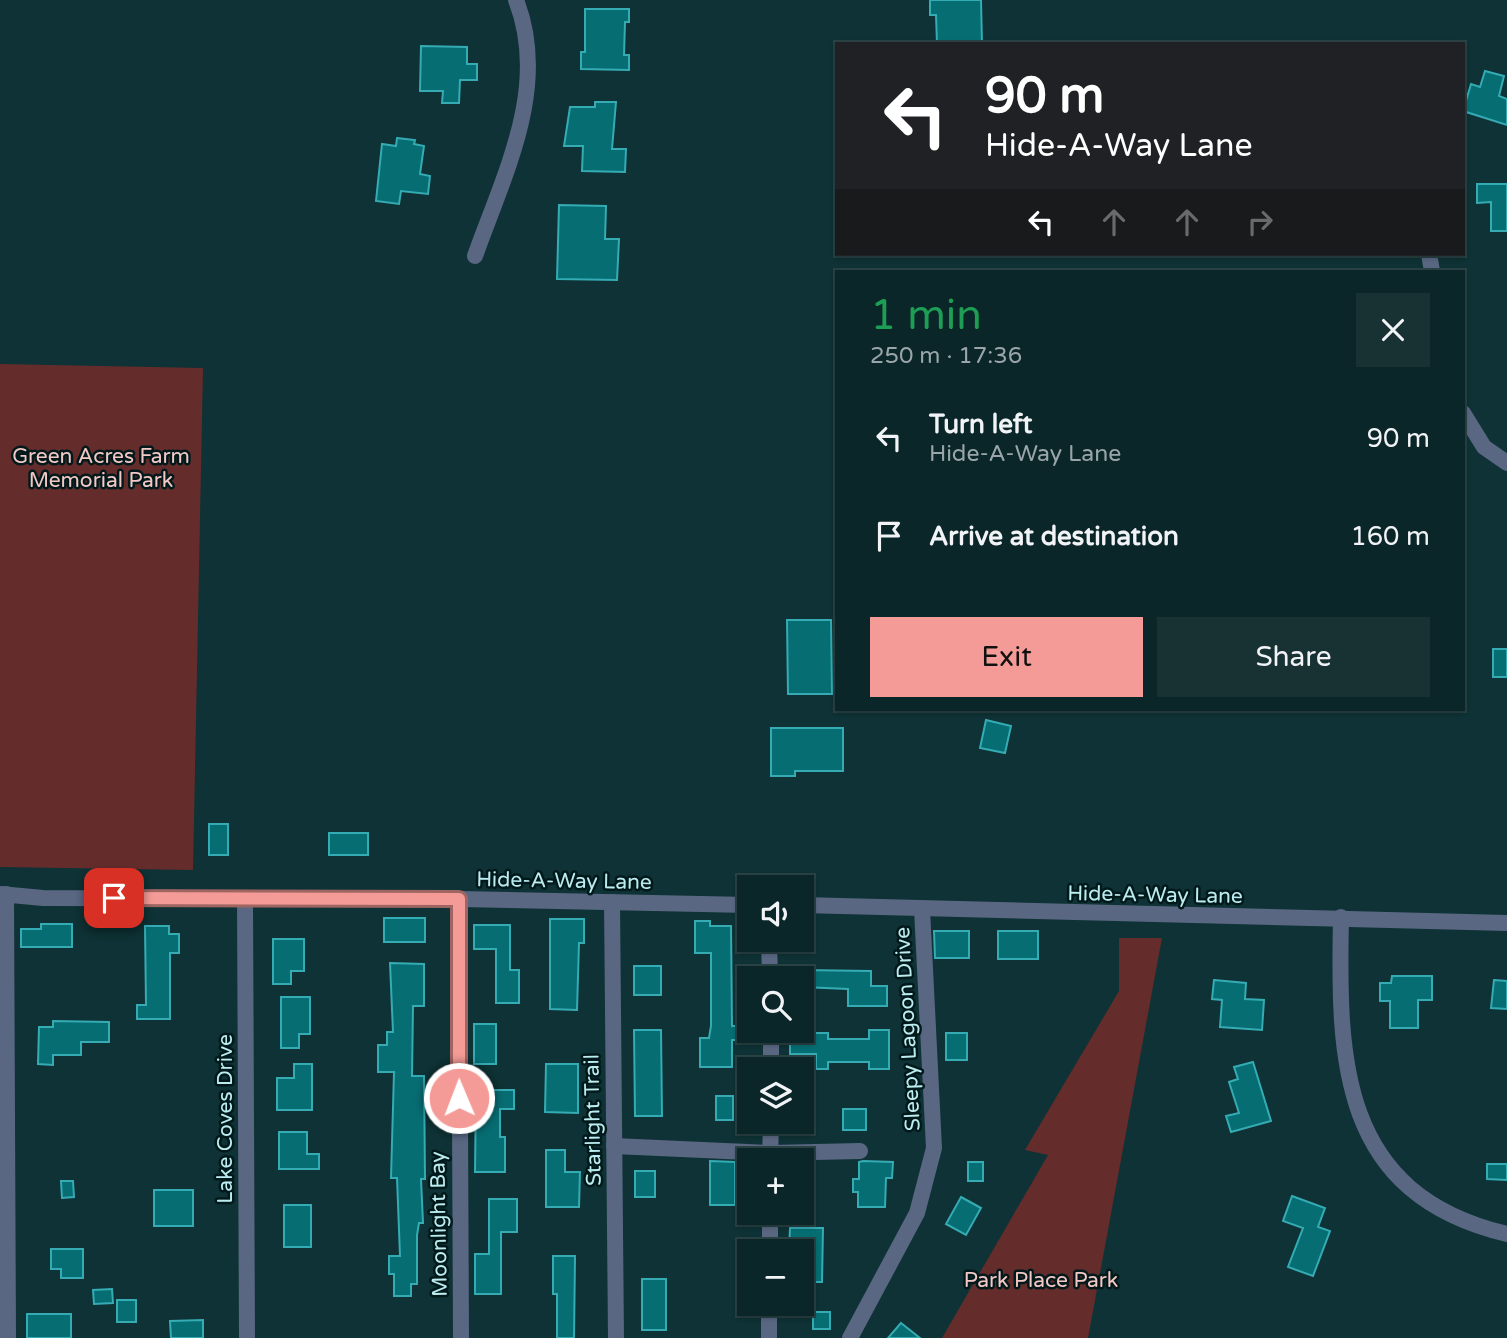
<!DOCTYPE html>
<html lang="en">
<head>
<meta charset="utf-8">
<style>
  :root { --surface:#0a2628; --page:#183234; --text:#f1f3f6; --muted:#99a5a8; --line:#2a4345; --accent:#f59b97 }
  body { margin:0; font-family:"Varela Round",sans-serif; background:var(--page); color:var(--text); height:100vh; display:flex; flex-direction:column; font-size:26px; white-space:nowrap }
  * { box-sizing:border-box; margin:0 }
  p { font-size:23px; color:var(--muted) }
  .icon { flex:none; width:38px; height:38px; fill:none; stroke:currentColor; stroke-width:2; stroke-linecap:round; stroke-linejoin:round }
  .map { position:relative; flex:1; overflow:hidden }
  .sheet { position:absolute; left:835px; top:270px; width:630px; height:441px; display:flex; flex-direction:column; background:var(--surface); border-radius:0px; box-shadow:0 2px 5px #0004,0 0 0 2px var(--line) }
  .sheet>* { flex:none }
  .guide { position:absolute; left:835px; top:42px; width:630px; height:214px; border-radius:0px; box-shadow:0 2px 5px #0004,0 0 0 2px var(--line); background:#202124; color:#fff; overflow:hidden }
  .fabs { position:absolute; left:737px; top:875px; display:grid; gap:14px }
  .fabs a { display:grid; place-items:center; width:77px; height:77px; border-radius:0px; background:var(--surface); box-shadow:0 2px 5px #0004,0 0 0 2px var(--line); font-size:35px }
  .pin { position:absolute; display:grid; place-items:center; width:60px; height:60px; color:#fff; margin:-30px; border-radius:14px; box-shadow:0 4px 10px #0006 }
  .me { position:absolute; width:77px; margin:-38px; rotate:359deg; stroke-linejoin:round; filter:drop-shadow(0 0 5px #0008) }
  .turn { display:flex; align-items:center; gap:24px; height:147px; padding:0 35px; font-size:32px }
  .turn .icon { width:91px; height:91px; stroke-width:2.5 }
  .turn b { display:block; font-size:49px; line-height:60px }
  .lanes { display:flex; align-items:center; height:66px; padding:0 35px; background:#0003; justify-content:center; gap:35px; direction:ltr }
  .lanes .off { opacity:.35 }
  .round { display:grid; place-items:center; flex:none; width:74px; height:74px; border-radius:0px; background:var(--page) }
  .headline { display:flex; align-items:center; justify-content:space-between; height:119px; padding:0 35px }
  h1 { font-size:42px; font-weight:600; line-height:52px; color:#1e9e55 }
  .cta { display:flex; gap:14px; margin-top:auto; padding:14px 35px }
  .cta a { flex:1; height:80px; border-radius:0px; background:var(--accent); color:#111; font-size:28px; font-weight:600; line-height:80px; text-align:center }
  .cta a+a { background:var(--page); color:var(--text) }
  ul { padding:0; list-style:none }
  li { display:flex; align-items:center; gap:21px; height:98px; padding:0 35px }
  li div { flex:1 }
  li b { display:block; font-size:26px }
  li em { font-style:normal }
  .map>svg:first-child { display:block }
</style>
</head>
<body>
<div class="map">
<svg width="1507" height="1338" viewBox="0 0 1507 1338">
  <rect width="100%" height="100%" fill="#0e3235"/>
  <g fill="#642d2c">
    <polygon points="0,364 203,368 193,870 0,867"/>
    <polygon points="1119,938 1162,938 1088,1338 942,1338 1048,1155 1025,1150 1119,991"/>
  </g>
  <g fill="#066d73" stroke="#35abb4" stroke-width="2">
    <polygon points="930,0 981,0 982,44 937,44 936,15 930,15"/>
    <polygon points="585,9 629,9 629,22 625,22 624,55 629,55 629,70 581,69 581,52 585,52"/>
    <polygon points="421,46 467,47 467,64 477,64 477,80 460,80 459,103 442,103 443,91 420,91"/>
    <polygon points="1485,71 1504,76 1499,96 1507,99 1507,125 1463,111 1471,84 1480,87"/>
    <polygon points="595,102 616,102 612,149 626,149 625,172 582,171 583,146 564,146 570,107 595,107"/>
    <polygon points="397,138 415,140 414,144 424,146 420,174 430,176 428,194 401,191 399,204 376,201 382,144 396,146"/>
    <polygon points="1477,184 1507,184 1507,231 1491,231 1491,202 1477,203"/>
    <polygon points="559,205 606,206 605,239 619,239 617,280 557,279"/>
    <polygon points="787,620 831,620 832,694 788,694"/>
    <rect x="1493" y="649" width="14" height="28"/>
    <polygon points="986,720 1011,726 1005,753 980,748"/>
    <polygon points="771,728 843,728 843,771 795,771 795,776 771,776"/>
    <rect x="209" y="824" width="19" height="31"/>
    <rect x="329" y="833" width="39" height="22"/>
    <rect x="384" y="918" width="41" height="24"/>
    <polygon points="550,919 584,919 584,943 579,943 577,1010 550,1009"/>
    <polygon points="695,921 710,921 710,926 731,926 732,1026 744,1026 744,1040 732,1040 732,1067 700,1067 700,1038 709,1038 711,1026 711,953 695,953"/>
    <polygon points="41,924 72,924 72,947 21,947 21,929 41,929"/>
    <polygon points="474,925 510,925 510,970 519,970 519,1003 496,1003 496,949 474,949"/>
    <polygon points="145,926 169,926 169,934 179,934 179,953 170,953 170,1019 137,1019 137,1005 146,1005"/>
    <polygon points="934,931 969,931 969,958 935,958"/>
    <rect x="998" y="931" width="40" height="28"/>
    <polygon points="273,939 304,939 304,971 291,971 291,984 273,984"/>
    <polygon points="390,963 424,964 424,1006 413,1006 412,1076 424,1076 425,1179 421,1179 423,1223 419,1223 417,1235 417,1284 411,1284 411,1296 394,1296 394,1274 389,1274 389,1256 400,1256 397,1178 391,1178 394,1072 378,1072 378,1045 387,1045 387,1032 393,1032"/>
    <rect x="634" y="966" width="27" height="29"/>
    <polygon points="802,970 871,971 871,986 887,986 887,1006 848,1006 848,989 802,987"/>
    <polygon points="1392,976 1432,976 1432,1000 1418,1000 1418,1028 1390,1028 1390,1001 1380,1001 1380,983 1391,983"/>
    <polygon points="1214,980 1246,983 1245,999 1264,1000 1262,1030 1220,1027 1222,1000 1212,999"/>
    <polygon points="1494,980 1507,981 1507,1009 1491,1008"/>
    <polygon points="281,997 310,997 310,1034 299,1034 299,1048 281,1048"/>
    <polygon points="53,1021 109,1022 109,1042 81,1042 81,1055 53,1055 53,1065 38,1064 39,1027 53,1027"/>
    <rect x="474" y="1024" width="22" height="40"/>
    <polygon points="634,1030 661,1030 662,1116 635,1116"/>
    <polygon points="869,1030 889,1030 889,1069 869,1069 869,1062 828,1062 828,1069 816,1069 816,1054 790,1054 790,1033 828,1033 828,1039 869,1039"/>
    <rect x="946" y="1033" width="21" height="27"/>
    <polygon points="1253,1062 1271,1121 1231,1132 1226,1116 1239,1113 1229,1082 1238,1079 1234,1067"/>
    <polygon points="294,1064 312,1064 312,1110 277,1110 277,1078 294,1078"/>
    <polygon points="546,1064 578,1064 578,1113 545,1112"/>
    <polygon points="476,1090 514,1090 514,1109 500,1109 500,1137 505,1137 505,1172 475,1172"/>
    <rect x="802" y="1092" width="13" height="29"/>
    <rect x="716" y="1096" width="17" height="24"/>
    <rect x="843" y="1109" width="23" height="21"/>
    <polygon points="279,1132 307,1132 307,1154 319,1154 319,1169 279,1169"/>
    <polygon points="546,1150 565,1150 565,1172 580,1172 579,1207 546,1207"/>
    <polygon points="710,1161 735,1162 735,1205 710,1205"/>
    <polygon points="863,1161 893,1162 892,1178 886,1178 885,1207 858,1207 858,1192 853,1192 853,1179 859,1179 859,1162"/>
    <rect x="968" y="1162" width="15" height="19"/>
    <polygon points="1487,1164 1507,1164 1507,1180 1487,1179"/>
    <rect x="635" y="1171" width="20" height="26"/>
    <polygon points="61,1181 73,1181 74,1197 62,1198"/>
    <rect x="154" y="1190" width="39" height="36"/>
    <polygon points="1292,1196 1325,1208 1318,1227 1330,1231 1313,1276 1288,1267 1303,1228 1283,1221"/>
    <polygon points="961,1197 981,1208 966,1235 946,1224"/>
    <polygon points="489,1199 517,1199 517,1232 501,1232 501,1294 475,1294 475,1254 489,1254"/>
    <rect x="284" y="1205" width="27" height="42"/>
    <polygon points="790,1228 823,1228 822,1282 802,1282 802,1251 789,1251"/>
    <polygon points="51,1249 83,1249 83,1278 61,1278 61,1269 51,1269"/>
    <polygon points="553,1256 575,1256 574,1338 557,1338 557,1294 553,1294"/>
    <rect x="642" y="1279" width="24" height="51"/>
    <polygon points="112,1289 113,1303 94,1304 93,1290"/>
    <rect x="117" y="1300" width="19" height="22"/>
    <rect x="813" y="1312" width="17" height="17"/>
    <rect x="27" y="1314" width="44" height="24"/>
    <polygon points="203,1320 203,1338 171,1338 170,1321"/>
    <polygon points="901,1323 920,1338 888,1338"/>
  </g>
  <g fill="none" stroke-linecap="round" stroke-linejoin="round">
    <g stroke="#596782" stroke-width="16">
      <polyline points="1429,254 1432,271"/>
      <path d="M475,256c29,-82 75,-169 41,-256"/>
      <polyline points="1463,413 1484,447 1507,463"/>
      <polyline points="0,894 43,898 459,899 749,905"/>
      <polyline points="6,894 8,1338"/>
      <polyline points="245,899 247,1338"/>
      <polyline points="459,899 461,1338"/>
      <polyline points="612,902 616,1338"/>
      <polyline points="802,905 1507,923"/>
      <path d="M1341,917c-3,143 -2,277 166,317"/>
      <polyline points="769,940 770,978"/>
      <polyline points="771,1031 771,1069"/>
      <polyline points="614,1146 770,1153 860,1151"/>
      <polyline points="770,1160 771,1122"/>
      <polyline points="770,1251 770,1213"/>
      <polyline points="769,1338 769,1304"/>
      <polyline points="850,1338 917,1213 934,1148 922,909"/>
    </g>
  </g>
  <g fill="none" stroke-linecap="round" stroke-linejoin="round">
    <defs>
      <polyline id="route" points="114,898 459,899 459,1098"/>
    </defs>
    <use href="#route" stroke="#9f6562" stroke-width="18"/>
    <use href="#route" stroke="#f59b97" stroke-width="12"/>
  </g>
  <g text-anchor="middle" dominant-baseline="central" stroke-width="5" stroke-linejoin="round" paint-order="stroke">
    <g font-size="21" fill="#f3c8c5" stroke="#02191b">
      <text x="101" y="456">Green Acres Farm<tspan x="101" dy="24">Memorial Park</tspan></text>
      <text x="1041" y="1280">Park Place Park</text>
    </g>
    <g font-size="21" fill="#bbecf0" stroke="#02191b">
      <text transform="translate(564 881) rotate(1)">Hide-A-Way Lane</text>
      <text transform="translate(1155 895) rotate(1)">Hide-A-Way Lane</text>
      <text transform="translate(908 1029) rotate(-93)">Sleepy Lagoon Drive</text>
      <text transform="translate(225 1119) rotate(-90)">Lake Coves Drive</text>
      <text transform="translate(593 1120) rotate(-91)">Starlight Trail</text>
      <text transform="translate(439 1224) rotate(-91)">Moonlight Bay</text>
    </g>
  </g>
</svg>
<div class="fabs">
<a><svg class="icon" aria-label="sound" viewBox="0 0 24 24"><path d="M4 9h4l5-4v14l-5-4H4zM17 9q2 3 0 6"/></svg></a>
<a><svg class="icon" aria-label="search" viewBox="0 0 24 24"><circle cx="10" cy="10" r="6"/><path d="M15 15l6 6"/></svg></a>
<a><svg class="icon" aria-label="layers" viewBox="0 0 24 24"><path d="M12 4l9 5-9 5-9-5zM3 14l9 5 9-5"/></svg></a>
<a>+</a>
<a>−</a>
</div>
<div class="pin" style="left:114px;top:898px;background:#d93025"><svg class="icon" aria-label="arrive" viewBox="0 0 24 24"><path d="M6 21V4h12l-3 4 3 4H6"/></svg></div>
<svg class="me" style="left:459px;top:1098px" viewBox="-20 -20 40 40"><circle r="17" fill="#f59b97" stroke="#fff" stroke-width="3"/><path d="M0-11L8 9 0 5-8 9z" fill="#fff"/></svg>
<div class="guide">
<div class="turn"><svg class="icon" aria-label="left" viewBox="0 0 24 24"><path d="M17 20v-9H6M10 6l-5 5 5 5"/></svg><div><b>90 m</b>Hide-A-Way Lane</div></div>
<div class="lanes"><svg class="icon" aria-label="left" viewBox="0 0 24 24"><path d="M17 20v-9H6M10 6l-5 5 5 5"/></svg><svg class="icon off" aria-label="ahead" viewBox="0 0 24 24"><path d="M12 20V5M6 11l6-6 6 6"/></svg><svg class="icon off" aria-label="ahead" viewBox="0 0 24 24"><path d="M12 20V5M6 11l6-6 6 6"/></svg><svg class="icon off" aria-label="right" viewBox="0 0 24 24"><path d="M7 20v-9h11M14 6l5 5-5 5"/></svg></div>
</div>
<section class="sheet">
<div class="headline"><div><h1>1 min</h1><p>250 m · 17:36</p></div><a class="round"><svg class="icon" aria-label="close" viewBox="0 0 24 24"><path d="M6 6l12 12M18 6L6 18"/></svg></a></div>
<ul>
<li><svg class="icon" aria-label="left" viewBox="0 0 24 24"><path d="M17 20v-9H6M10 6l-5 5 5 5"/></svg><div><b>Turn left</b><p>Hide-A-Way Lane</p></div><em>90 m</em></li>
<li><svg class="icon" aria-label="arrive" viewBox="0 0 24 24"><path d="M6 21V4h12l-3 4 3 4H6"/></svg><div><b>Arrive at destination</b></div><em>160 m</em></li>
</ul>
<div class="cta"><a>Exit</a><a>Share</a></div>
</section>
</div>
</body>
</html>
